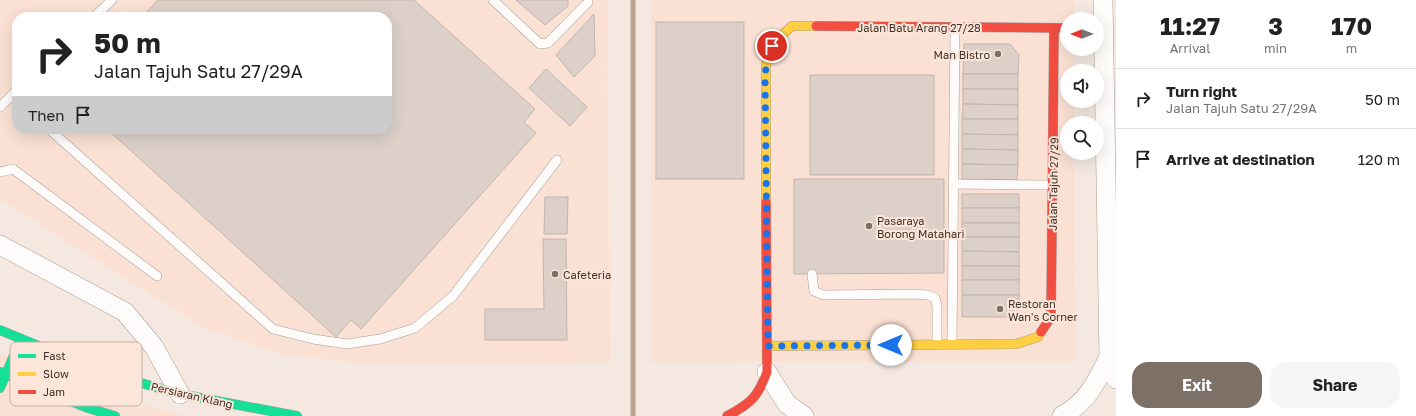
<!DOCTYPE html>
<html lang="en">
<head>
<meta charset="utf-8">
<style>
  :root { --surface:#fff; --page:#f6f6f6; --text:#222; --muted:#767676; --line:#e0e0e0; --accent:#7d7067 }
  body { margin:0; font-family:"Golos Text",sans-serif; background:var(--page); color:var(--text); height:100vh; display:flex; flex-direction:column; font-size:15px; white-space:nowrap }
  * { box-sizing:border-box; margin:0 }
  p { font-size:13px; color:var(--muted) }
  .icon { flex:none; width:22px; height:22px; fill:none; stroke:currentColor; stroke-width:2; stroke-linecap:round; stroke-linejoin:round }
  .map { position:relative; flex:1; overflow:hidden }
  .drawer { display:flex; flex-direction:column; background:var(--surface); width:300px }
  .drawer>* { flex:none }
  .banner { position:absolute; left:12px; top:12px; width:380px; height:122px; border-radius:16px; box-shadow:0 4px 16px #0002; background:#fff; color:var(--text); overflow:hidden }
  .needle { width:26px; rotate:270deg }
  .buttons { position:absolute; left:1060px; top:12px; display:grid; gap:8px }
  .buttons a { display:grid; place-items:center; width:44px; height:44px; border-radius:50%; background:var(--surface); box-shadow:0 4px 16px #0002; font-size:20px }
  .pin { position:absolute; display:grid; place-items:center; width:34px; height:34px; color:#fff; margin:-17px; border:2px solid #fff; border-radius:50%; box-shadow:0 1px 4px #0007 }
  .me { position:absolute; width:44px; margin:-22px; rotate:270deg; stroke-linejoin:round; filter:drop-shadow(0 0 3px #0008) }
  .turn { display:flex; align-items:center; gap:14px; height:84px; padding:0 16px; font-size:18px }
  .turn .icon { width:52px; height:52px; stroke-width:2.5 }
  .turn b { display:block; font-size:28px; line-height:34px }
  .then { display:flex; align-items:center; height:38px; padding:0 16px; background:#0003; gap:8px; font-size:15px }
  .eta { display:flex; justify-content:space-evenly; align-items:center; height:68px; text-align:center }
  .eta b { font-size:24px; font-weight:700; line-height:28px }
  .button { display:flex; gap:8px; margin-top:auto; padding:8px 16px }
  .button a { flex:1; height:46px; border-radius:16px; background:var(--accent); color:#fff; font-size:16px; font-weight:700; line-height:46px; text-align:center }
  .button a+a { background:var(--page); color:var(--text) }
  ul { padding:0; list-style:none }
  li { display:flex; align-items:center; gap:12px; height:60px; padding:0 16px; border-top:1px solid var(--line) }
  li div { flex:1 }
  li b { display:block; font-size:15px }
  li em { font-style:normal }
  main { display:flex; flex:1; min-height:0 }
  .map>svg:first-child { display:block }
</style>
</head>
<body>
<main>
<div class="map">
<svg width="1116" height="416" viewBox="0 0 1116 416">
  <rect width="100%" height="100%" fill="#f4e8e1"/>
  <g fill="#fae1d3" fill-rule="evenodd">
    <path d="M0,0h607l3,362 -238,2 -88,-9 -80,-27 -204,-129zM17,17h370v112h-370z"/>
    <polygon points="651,0 1074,0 1074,19 1067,19 1067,49 1074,49 1074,71 1067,71 1067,101 1074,101 1074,123 1067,123 1067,153 1074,153 1075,361 651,362"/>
    <polygon points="0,353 96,392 184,416 0,416"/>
  </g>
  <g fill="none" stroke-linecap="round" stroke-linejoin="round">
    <polyline stroke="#bca495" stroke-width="5" points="633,416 633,0"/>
  </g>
  <g fill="#dcd0c9" stroke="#c1b5ae">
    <polygon points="158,0 414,0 535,109 524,122 536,133 361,329 351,320 336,337 107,129 387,129 387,17 142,17"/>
    <polygon points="516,0 568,0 568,6 545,25"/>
    <polygon points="594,14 595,56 574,77 556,55"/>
    <rect x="656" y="22" width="88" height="157"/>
    <polygon points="964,44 1010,44 1019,55 1018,74 963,74"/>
    <polygon points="546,69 587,107 570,126 529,88"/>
    <rect x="963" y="74" width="55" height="15"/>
    <rect x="810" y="75" width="124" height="100"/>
    <polygon points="963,89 1018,89 1018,105 963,104"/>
    <polygon points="963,104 1018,105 1018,119 962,119"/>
    <polygon points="962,119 1018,119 1018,135 962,134"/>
    <polygon points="962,134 1018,135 1018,150 962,149"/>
    <polygon points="962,149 1018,150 1018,165 962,164"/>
    <polygon points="962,164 1018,165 1017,180 962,179"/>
    <polygon points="794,179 944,179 944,273 794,274"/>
    <rect x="962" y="194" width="57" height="14"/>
    <polygon points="545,197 568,197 567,234 544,234"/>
    <rect x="962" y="208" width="57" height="15"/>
    <rect x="962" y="223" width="57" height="14"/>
    <polygon points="962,237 1019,237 1019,252 962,251"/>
    <polygon points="543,239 566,239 567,340 485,340 485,309 544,309"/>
    <polygon points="962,251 1019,252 1019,266 962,266"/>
    <rect x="962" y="266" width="57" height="14"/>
    <rect x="962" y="280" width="57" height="15"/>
    <polygon points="962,295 1019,295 1019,306 1008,317 962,317"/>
  </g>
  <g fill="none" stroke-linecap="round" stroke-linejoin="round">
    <defs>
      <g id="lane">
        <polyline points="493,0 540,44 548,43 588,2 588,0"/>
        <polyline points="94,17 112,0"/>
        <polyline points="0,107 17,90"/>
        <polyline points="49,129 273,329 313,339 347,344 380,339 415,328 453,296 557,160"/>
        <polyline points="0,172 13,169 157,276"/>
        <polyline points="954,184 1052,185"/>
        <polyline points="812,274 814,291 823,295 914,294 928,295 935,298 937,306 937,345"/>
        <polyline points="952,345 955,27"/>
      </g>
      <g id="street">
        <polyline points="1103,0 1109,357 1116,379"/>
        <polyline points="0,245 125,312 154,347 180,394"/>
        <polyline points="767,372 787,404 804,416"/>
        <path d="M1062,416c26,-15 34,-33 47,-59"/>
      </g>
      <g id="fast">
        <polyline points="0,330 102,372 180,394 297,416"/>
        <polyline points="0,372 88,408 115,416"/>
        <polyline points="0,388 21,339"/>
      </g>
      <g id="slow">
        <polyline points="766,202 766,66 769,52 775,41 792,26 816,26"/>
        <polyline points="767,346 1016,344 1038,337 1041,332"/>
      </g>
      <g id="jam">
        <polyline points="816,26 1067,28"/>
        <polyline points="1041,332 1051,317 1054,28"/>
        <path d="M727,416c23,-12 31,-19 40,-44l-1,-170"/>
      </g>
    </defs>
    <use href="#lane" stroke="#aa9e97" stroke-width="10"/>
    <use href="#street" stroke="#aa9e97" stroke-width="20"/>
    <use href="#fast" stroke="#aa9e97" stroke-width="10"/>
    <use href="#slow" stroke="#aa9e97" stroke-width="10"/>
    <use href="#jam" stroke="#aa9e97" stroke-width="10"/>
    <use href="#lane" stroke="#fdfcfa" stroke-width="9"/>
    <use href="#street" stroke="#fdfcfa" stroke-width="19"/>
    <use href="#fast" stroke="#16e098" stroke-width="9"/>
    <use href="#slow" stroke="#ffcf43" stroke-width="9"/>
    <use href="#jam" stroke="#f24e42" stroke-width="9"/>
  </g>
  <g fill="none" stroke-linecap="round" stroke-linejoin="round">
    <polyline stroke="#1a73e8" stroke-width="7" stroke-dasharray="0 12.6" points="772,46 768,54 765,75 768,346 891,345"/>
  </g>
  <g fill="#7d7067" stroke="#fce6d9" stroke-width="1.5">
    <circle cx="998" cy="54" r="4"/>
    <circle cx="869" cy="226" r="4"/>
    <circle cx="555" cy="274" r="4"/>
    <circle cx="1000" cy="309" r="4"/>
  </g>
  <g text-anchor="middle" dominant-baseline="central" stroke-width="4" stroke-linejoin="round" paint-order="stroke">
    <g font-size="11" fill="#3d2f26" stroke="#fce6d9">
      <text x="919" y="27">Jalan Batu Arang 27/28</text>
      <text transform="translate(1053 184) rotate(-89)">Jalan Tajuh 27/29</text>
      <text transform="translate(192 395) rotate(13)">Persiaran Klang</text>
    </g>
    <g font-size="11" fill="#3d2f26" stroke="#fce6d9" text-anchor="start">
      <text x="990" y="54" text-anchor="end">Man Bistro</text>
      <text x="877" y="220">Pasaraya<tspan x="877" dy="13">Borong Matahari</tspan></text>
      <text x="563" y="274">Cafeteria</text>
      <text x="1008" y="303">Restoran<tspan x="1008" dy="13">Wan's Corner</tspan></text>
    </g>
  </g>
  <rect x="10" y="342" width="132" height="64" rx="6" fill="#fce6d9" stroke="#c3afa3" stroke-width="1"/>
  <rect x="18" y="354" width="18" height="4" fill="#16e098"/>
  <rect x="18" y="372" width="18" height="4" fill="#ffcf43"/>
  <rect x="18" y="390" width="18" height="4" fill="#f24e42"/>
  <g font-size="11" fill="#3d2f26">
    <text x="43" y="360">Fast</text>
    <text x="43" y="378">Slow</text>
    <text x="43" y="396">Jam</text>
  </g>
</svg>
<div class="buttons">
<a><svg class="needle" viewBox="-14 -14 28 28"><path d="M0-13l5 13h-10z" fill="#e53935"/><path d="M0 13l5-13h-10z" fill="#767676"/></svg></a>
<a><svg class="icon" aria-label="sound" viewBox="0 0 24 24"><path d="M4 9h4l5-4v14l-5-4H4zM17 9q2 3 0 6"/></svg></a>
<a><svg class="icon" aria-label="search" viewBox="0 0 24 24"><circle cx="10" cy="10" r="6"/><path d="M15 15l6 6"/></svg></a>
</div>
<div class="pin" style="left:772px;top:46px;background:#d93025"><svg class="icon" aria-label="arrive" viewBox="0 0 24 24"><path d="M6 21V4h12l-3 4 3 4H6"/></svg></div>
<svg class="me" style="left:891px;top:345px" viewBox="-20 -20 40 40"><circle r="19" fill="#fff"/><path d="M0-13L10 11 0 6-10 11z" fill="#1a73e8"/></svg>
<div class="banner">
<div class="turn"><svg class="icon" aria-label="right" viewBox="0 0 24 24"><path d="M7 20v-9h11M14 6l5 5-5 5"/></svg><div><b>50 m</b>Jalan Tajuh Satu 27/29A</div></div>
<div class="then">Then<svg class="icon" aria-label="arrive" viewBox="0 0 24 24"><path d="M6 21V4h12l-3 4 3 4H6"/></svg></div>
</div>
</div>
<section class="drawer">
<div class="eta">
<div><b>11:27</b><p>Arrival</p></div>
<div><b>3</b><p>min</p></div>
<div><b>170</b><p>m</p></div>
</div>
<ul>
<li><svg class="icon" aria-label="right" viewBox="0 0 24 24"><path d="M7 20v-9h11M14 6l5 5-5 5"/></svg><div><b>Turn right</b><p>Jalan Tajuh Satu 27/29A</p></div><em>50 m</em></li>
<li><svg class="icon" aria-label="arrive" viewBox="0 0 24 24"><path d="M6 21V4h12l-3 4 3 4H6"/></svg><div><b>Arrive at destination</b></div><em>120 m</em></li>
</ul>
<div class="button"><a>Exit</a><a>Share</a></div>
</section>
</main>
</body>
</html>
